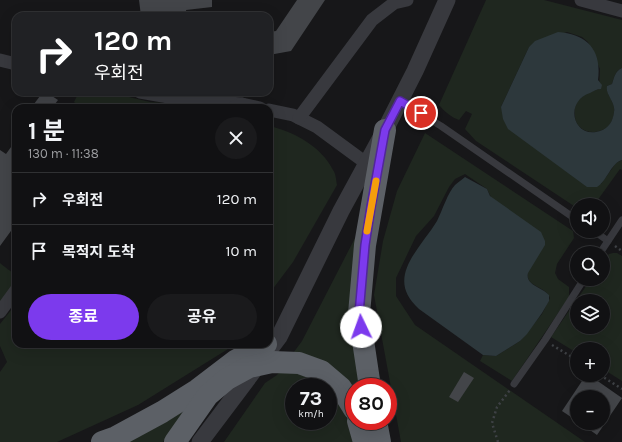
<!DOCTYPE html>
<html lang="ko">
<head>
<meta charset="utf-8">
<style>
  :root { --surface:#111113; --page:#1a1a1c; --text:#f1f3f6; --muted:#9c9da0; --line:#303133; --accent:#7c3aed }
  body { margin:0; font-family:Karla,"Noto Sans KR",sans-serif; background:var(--page); color:var(--text); height:100vh; display:flex; flex-direction:column; font-size:15px; white-space:nowrap }
  * { box-sizing:border-box; margin:0 }
  p { font-size:13px; color:var(--muted) }
  .icon { flex:none; width:22px; height:22px; fill:none; stroke:currentColor; stroke-width:2; stroke-linecap:round; stroke-linejoin:round }
  .map { position:relative; flex:1; overflow:hidden }
  .drawer { position:absolute; left:12px; top:104px; width:261px; height:244px; display:flex; flex-direction:column; background:var(--surface); border-radius:12px; box-shadow:0 4px 16px #0002,0 0 0 1px var(--line) }
  .drawer>* { flex:none }
  .hud { position:absolute; left:12px; top:12px; width:261px; height:84px; border-radius:12px; box-shadow:0 4px 16px #0002,0 0 0 1px var(--line); background:#202124; color:#fff; overflow:hidden }
  .tools { position:absolute; left:570px; top:198px; display:grid; gap:8px }
  .tools a { display:grid; place-items:center; width:40px; height:40px; border-radius:50%; background:var(--surface); box-shadow:0 4px 16px #0002,0 0 0 1px var(--line); font-size:20px }
  .speed { position:absolute; left:285px; top:378px; display:flex; gap:8px; font-size:20px; font-weight:700; text-align:center }
  .speed>* { display:grid; place-content:center; width:52px; height:52px; border-radius:50%; background:var(--surface); box-shadow:0 4px 16px #0002,0 0 0 1px var(--line); line-height:1 }
  .speed small { font-size:10px; font-weight:400 }
  .speed .limit { border:6px solid #d22; background:#fff; color:#111 }
  .pin { position:absolute; display:grid; place-items:center; width:34px; height:34px; color:#fff; margin:-17px; border:2px solid #fff; border-radius:50%; box-shadow:0 1px 4px #0007 }
  .me { position:absolute; width:44px; margin:-22px; rotate:357deg; stroke-linejoin:round; filter:drop-shadow(0 0 3px #0008) }
  .turn { display:flex; align-items:center; gap:14px; height:84px; padding:0 16px; font-size:18px }
  .turn .icon { width:52px; height:52px; stroke-width:2.5 }
  .turn b { display:block; font-size:28px; line-height:34px }
  .round { display:grid; place-items:center; flex:none; width:42px; height:42px; border-radius:21px; background:var(--page) }
  .headline { display:flex; align-items:center; justify-content:space-between; height:68px; padding:0 16px }
  h1 { font-size:24px; font-weight:700; line-height:30px }
  .cta { display:flex; gap:8px; margin-top:auto; padding:8px 16px }
  .cta a { flex:1; height:46px; border-radius:24px; background:var(--accent); color:#fff; font-size:16px; font-weight:700; line-height:46px; text-align:center }
  .cta a+a { background:var(--page); color:var(--text) }
  ul { padding:0; list-style:none }
  li { display:flex; align-items:center; gap:12px; height:52px; padding:0 16px; border-top:1px solid var(--line) }
  li div { flex:1 }
  li b { display:block; font-size:15px }
  li em { font-style:normal }
  .map>svg:first-child { display:block }
</style>
</head>
<body>
<div class="map">
<svg width="622" height="442" viewBox="0 0 622 442">
  <rect width="100%" height="100%" fill="#171719"/>
  <g fill="#1f271f" fill-rule="evenodd">
    <path d="M486,0h58l78,20v48c-7,3 -8,10 -10,16l-5,2c-1,10 9,16 7,26 0,4 -2,9 -4,12 -6,9 -23,11 -30,3 -3,-2 -5,-7 -5,-11 -3,-16 10,-23 24,-27l1,-20 -12,-27 -6,-5 -15,-5 -38,15 -28,60 100,77 15,-21 6,-3v10l-2,-1 -23,32 -1,4h-19v3l-101,-67 -11,-12 7,-15 -6,-3 -7,9c-8,-3 -14,-8 -20,-15z"/>
    <polygon points="79,92 108,92 150,102 181,104 187,106 188,108 100,108 94,103 91,108 82,108 74,102"/>
    <path d="M269,126c24,5 53,21 64,44 3,4 3,10 4,15l-44,77 -24,32z"/>
    <path d="M425,133l148,98 1,7 -17,26 -2,9 3,6 11,8v10l-57,84 -32,-20 3,-6 13,1 24,-15 22,-27 8,-16c-4,-12 -25,-11 -22,-25l-41,-84 -22,-15 -10,5 -6,8 -15,29 -18,20 -20,42v18l19,29 170,117h-184l-27,-147 9,-54 14,-50z"/>
    <path d="M355,238h2l7,149h-10l1,55h-131l41,-59 12,-8 25,-34zM294,387h34v34h-34z"/>
    <path d="M613,253h4l5,3v125l-19,-12v-20h-26v4l-26,-16 40,-58h12v-18l6,-7zM577,301h26v26h-26z"/>
    <path d="M0,263c4,4 12,8 15,13 6,9 -10,23 -15,30z"/>
    <polygon points="16,304 16,344 231,344 228,349 138,405 57,442 0,442 0,372 7,362 0,346 0,324"/>
    <polygon points="197,395 163,442 113,442"/>
  </g>
  <g fill="#2d383c">
    <path d="M558,32c29,2 44,18 40,48l4,5 -1,4c-4,0 -7,2 -11,4 -27,9 -16,47 10,38 9,-3 13,-10 14,-19 2,-10 -9,-17 -7,-26l5,-2c2,-6 3,-13 10,-16v92c-11,3 -15,21 -25,27h-10l-79,-58 -5,-10 -2,-12 28,-60 6,-6z"/>
    <path d="M465,177l22,12 3,7 51,36 4,9v4l-17,28c-3,12 14,14 21,22v6l-7,12 -15,21 -7,7 -24,15 -13,-1 -64,-46c-35,-31 1,-60 18,-88 5,-10 11,-29 18,-36 3,-3 7,-5 10,-8z"/>
  </g>
  <g fill="#434549">
    <polygon points="139,0 212,0 212,7 186,10 187,16 141,16"/>
    <polygon points="297,0 325,0 291,51 269,55 269,32 276,31"/>
    <polygon points="43,92 46,92 58,100 52,108 31,108"/>
    <polygon points="16,140 16,224 0,246 0,150 6,154"/>
    <polygon points="464,372 474,378 458,402 449,397"/>
    <polygon points="586,375 589,375 622,398 597,435 580,423 603,423 603,397 577,397 577,421 562,411"/>
  </g>
  <g fill="none" stroke-linecap="round" stroke-linejoin="round">
    <g stroke="#3e4145" stroke-width="2.5" stroke-dasharray="2 3" stroke-linecap="butt">
      <polyline points="615,246 622,251"/>
      <polyline points="552,345 577,360"/>
      <polyline points="600,375 622,389"/>
      <polyline points="498,442 492,423 497,407 510,390"/>
    </g>
    <g stroke="#38393e" stroke-width="7">
      <polyline points="400,101 441,126 577,220"/>
      <polyline points="594,231 608,241"/>
      <polyline points="600,253 622,220"/>
      <polyline points="514,384 545,340 584,279"/>
    </g>
    <g stroke="#38393e" stroke-width="13">
      <polyline points="581,0 622,11"/>
      <polyline points="0,60 16,64"/>
      <polyline points="140,92 186,100 242,104"/>
      <polyline points="234,107 242,104 260,108"/>
      <polyline points="269,110 293,115 317,127 366,163"/>
      <polyline points="299,118 372,20 394,3 407,0"/>
      <polyline points="0,312 16,290"/>
    </g>
    <polyline stroke="#38393e" stroke-width="17" points="200,442 279,337 341,211 385,130 415,71 447,0"/>
    <g stroke="#5c6066" stroke-width="22">
      <polyline points="370,387 359,314 365,245 385,130"/>
      <polyline points="358,421 364,442"/>
      <polyline points="376,421 380,442"/>
      <polyline points="102,442 116,437 162,412 197,390 235,361 266,344"/>
    </g>
    <polyline stroke="#5c6066" stroke-width="22" points="175,442 208,395 227,379 249,367 272,362 299,363 321,371 341,388 354,409"/>
  </g>
  <g fill="none" stroke-linecap="round" stroke-linejoin="round">
    <defs>
      <polyline id="route" points="361,327 359,314 365,245 371,207 385,130 400,101 421,113"/>
    </defs>
    <use href="#route" stroke="#51269a" stroke-width="10"/>
    <use href="#route" stroke="#7c3aed" stroke-width="7"/>
    <polyline stroke="#f59e0b" stroke-width="7" points="367,231 376,181"/>
  </g>
</svg>
<div class="tools">
<a><svg class="icon" aria-label="sound" viewBox="0 0 24 24"><path d="M4 9h4l5-4v14l-5-4H4zM17 9q2 3 0 6"/></svg></a>
<a><svg class="icon" aria-label="search" viewBox="0 0 24 24"><circle cx="10" cy="10" r="6"/><path d="M15 15l6 6"/></svg></a>
<a><svg class="icon" aria-label="layers" viewBox="0 0 24 24"><path d="M12 4l9 5-9 5-9-5zM3 14l9 5 9-5"/></svg></a>
<a>+</a>
<a>−</a>
</div>
<div class="speed"><div>73<small>km/h</small></div><div class="limit">80</div></div>
<div class="pin" style="left:421px;top:113px;background:#d93025"><svg class="icon" aria-label="arrive" viewBox="0 0 24 24"><path d="M6 21V4h12l-3 4 3 4H6"/></svg></div>
<svg class="me" style="left:361px;top:327px" viewBox="-20 -20 40 40"><circle r="19" fill="#fff"/><path d="M0-13L10 11 0 6-10 11z" fill="#7c3aed"/></svg>
<div class="hud">
<div class="turn"><svg class="icon" aria-label="right" viewBox="0 0 24 24"><path d="M7 20v-9h11M14 6l5 5-5 5"/></svg><div><b>120 m</b>우회전</div></div>
</div>
<section class="drawer">
<div class="headline"><div><h1>1 분</h1><p>130 m · 11:38</p></div><a class="round"><svg class="icon" aria-label="close" viewBox="0 0 24 24"><path d="M6 6l12 12M18 6L6 18"/></svg></a></div>
<ul>
<li><svg class="icon" aria-label="right" viewBox="0 0 24 24"><path d="M7 20v-9h11M14 6l5 5-5 5"/></svg><div><b>우회전</b></div><em>120 m</em></li>
<li><svg class="icon" aria-label="arrive" viewBox="0 0 24 24"><path d="M6 21V4h12l-3 4 3 4H6"/></svg><div><b>목적지 도착</b></div><em>10 m</em></li>
</ul>
<div class="cta"><a>종료</a><a>공유</a></div>
</section>
</div>
</body>
</html>
